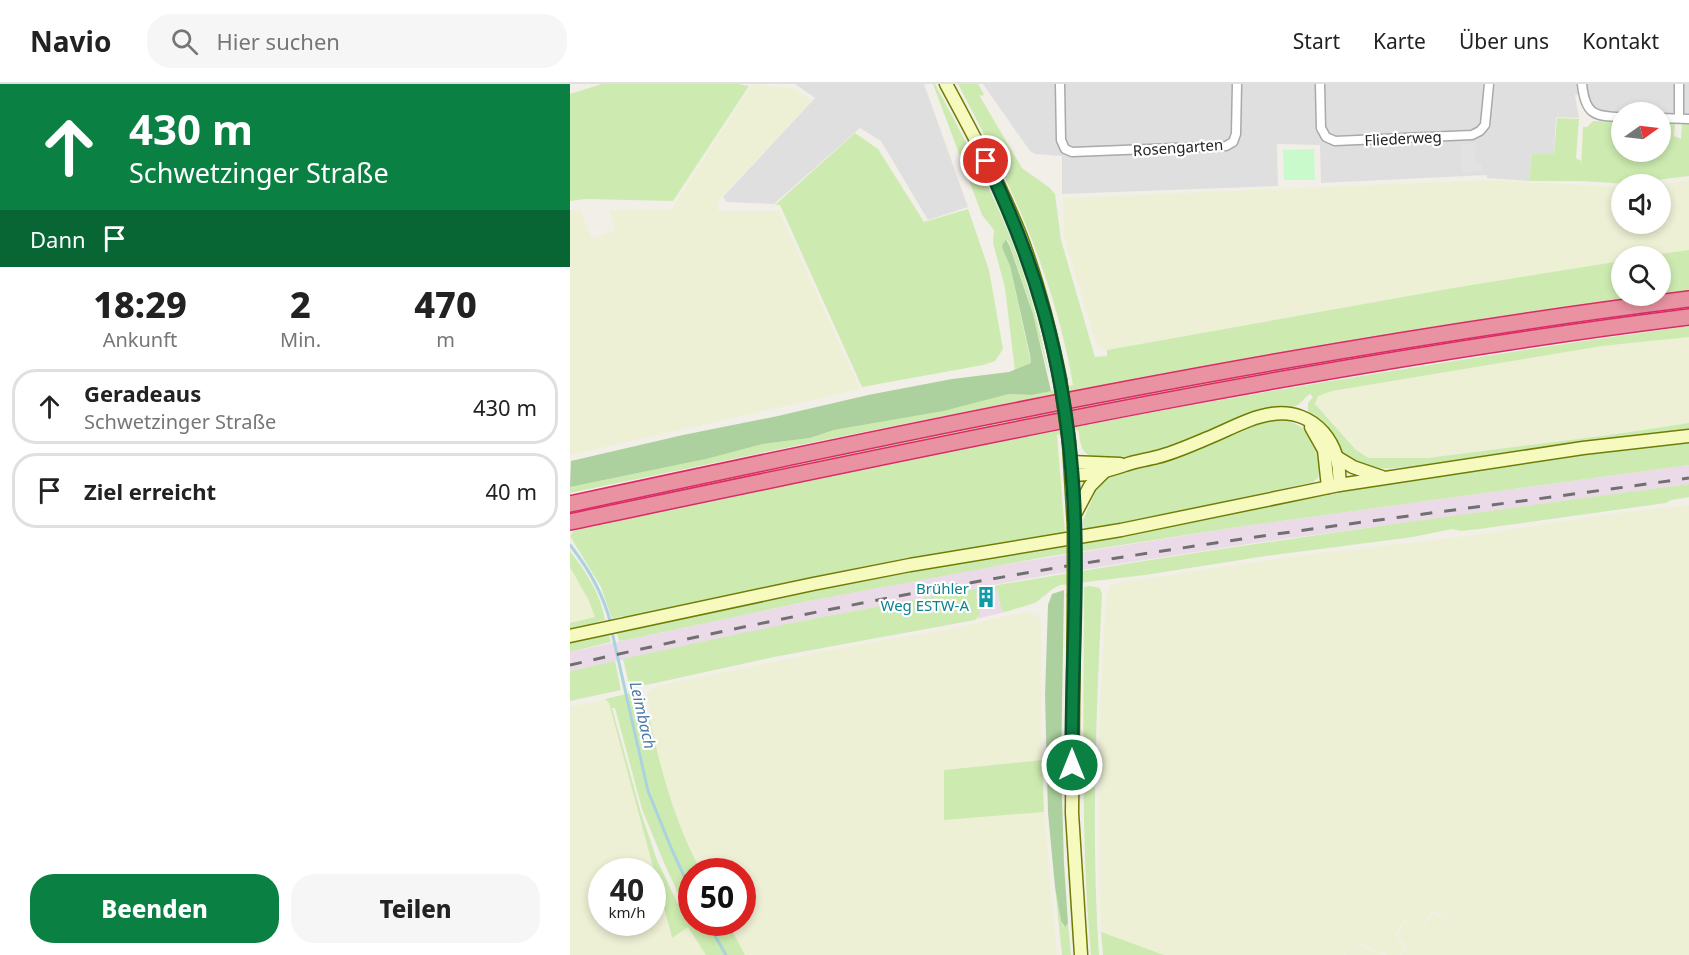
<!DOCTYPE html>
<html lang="de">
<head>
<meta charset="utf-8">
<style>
  :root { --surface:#fff; --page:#f6f6f6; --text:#222; --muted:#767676; --line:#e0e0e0; --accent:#0b8043 }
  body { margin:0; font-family:"Noto Sans",sans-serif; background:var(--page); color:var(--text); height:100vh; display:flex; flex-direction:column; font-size:22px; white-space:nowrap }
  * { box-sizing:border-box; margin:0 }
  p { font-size:20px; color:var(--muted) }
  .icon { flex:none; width:33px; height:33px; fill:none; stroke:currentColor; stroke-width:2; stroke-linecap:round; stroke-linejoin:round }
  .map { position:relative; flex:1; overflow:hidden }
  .sheet { display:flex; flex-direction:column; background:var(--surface); width:570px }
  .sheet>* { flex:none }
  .hud { background:#0b8043; color:#fff; overflow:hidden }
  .needle { width:39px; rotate:76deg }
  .fabs { position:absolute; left:1041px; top:18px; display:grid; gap:12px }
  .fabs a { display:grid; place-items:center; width:60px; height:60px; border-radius:50%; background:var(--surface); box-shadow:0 3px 9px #0003; font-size:30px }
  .speed { position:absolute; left:18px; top:774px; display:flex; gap:12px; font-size:30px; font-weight:700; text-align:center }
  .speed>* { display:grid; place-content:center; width:78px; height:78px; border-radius:50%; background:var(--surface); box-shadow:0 3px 9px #0003; line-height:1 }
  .speed small { font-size:15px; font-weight:400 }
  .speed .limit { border:9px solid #d22; background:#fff; color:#111 }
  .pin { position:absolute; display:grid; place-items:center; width:51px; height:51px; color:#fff; margin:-26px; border:3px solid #fff; border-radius:50%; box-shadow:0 2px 6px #0007 }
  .me { position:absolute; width:66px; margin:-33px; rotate:0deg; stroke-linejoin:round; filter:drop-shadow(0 0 4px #0008) }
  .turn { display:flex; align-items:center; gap:21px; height:126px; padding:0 30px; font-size:27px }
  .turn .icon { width:78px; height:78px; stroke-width:2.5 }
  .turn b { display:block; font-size:42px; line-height:51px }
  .then { display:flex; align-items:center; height:57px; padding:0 30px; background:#0003; gap:12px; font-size:22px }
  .eta { display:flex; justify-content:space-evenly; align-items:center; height:102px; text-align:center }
  .eta b { font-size:36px; font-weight:800; line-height:42px }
  .button { display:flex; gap:12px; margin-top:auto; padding:12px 30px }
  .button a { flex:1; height:69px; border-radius:24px; background:var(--accent); color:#fff; font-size:24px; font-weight:800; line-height:69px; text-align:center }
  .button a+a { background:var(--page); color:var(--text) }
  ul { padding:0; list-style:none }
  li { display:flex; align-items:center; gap:18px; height:75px; margin:0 12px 9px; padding:0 18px; border:3px solid var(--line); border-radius:24px }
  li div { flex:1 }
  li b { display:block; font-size:22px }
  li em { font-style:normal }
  header { display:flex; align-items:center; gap:36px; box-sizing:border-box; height:84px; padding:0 30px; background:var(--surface); border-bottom:2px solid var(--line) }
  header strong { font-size:28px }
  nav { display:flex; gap:33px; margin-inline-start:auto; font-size:21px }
  .search { width:420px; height:54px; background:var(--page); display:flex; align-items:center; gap:15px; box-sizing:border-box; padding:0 21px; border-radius:24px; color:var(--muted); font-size:22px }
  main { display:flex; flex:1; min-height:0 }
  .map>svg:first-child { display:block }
</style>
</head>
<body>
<header>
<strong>Navio</strong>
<div class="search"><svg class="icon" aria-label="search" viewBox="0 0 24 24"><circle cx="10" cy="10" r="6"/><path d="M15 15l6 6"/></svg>Hier suchen</div>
<nav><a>Start</a><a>Karte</a><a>Über uns</a><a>Kontakt</a></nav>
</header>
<main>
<section class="sheet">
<div class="hud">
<div class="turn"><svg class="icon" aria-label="ahead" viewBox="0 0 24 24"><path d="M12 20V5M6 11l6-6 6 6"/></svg><div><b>430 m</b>Schwetzinger Straße</div></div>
<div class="then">Dann<svg class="icon" aria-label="arrive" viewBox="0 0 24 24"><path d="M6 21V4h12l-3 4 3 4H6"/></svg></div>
</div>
<div class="eta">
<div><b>18:29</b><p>Ankunft</p></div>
<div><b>2</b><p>Min.</p></div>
<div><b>470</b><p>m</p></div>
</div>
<ul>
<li><svg class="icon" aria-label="ahead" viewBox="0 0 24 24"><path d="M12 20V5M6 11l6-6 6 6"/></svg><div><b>Geradeaus</b><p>Schwetzinger Straße</p></div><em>430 m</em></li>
<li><svg class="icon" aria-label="arrive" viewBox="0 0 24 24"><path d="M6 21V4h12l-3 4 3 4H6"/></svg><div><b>Ziel erreicht</b></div><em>40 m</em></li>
</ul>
<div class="button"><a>Beenden</a><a>Teilen</a></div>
</section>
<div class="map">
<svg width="1119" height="871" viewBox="0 0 1119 871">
  <rect width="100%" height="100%" fill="#f2efe9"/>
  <g fill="#e0dfdf">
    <polygon points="225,0 354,0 398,123 358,136 311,57 290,44 204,120 157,118 153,113 245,14"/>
    <polygon points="413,0 1119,0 1119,30 1029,27 1020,19 1018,9 1005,11 1009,34 986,33 984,70 962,69 959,97 917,94 917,91 751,99 750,61 707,60 708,102 492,110 492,72 465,70 460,67"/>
  </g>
  <g fill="#ebdbe8">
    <polygon points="1119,381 1119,400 678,460 478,491 252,533 0,587 0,568 249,515 408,485 674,442"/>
    <polygon points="422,506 427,506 431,525 435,528 407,535 409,533 406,510"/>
  </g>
  <g fill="#eef0d5" fill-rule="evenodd">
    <polygon points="182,0 222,4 242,17 148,117 148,127 209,127 290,305 0,371 0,127 10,126 22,154 45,146 40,126 103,126 105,119"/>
    <polygon points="918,96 1051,103 1052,140 1090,140 1091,101 1119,96 1119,166 1075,172 1052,172 1051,177 1041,179 883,204 537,266 527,261 521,243 494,153 493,114"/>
    <polygon points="1119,253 1119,339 1040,351 857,374 798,374 785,365 745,320 748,312 762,307 1032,262"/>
    <polygon points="1119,421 1119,871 831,871 837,862 827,852 835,837 853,842 863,829 897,843 863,827 852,841 834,836 825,852 835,862 830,871 818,871 781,857 774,871 594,871 531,848 529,797 529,642 536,510 541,501 546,499 725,472 905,451 1039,430"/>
    <polygon points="0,483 19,517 25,533 0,539"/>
    <polygon points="455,528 467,531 471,537 472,676 374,686 374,736 474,728 487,871 175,871 158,839 172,838 172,788 131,787 129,785 108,736 89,679 80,636 77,608 87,602 144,590 291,560 380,545"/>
    <path d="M35,615l4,3 62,236 17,-12 18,29h-136v-248zM32,788h50v50h-50z"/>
    <polygon points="781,858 814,871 775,871"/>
  </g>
  <g fill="#cdebb0" fill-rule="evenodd">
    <polygon points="32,0 168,0 179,2 103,117 15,115 0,117 0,10"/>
    <path d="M363,0h2c30,56 60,111 82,171 14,39 24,79 32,120l-20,-74 -21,-61 -2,-1 -3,11 7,16 21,97 -16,8 -10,-83 -12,-45 1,-13 -12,-15z"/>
    <path d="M368,0h2c42,80 84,157 103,246 3,14 8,30 9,44 -5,-22 -9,-45 -15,-67 -22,-79 -60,-152 -99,-223z"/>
    <path d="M388,0h20l6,10 -2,2 -3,-1 43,73 28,20 5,6 6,46 34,117 12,-1v-6l346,-62 168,-27 1,35h27c-113,16 -225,33 -338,52 -248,42 -495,93 -741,145v-6l136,-28 57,-15 47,-6 24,-8 110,-19 65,-17 23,1 41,-10c-18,-108 -64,-205 -115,-301z"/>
    <polygon points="987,34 1009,35 1006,74 1011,77 1011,84 1013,43 1017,43 1023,37 1051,38 1052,68 1090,68 1091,39 1105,40 1104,52 1111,55 1112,40 1119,40 1119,92 1056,100 1012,97 959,97 962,69 984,70"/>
    <polygon points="285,49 308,65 354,138 398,125 419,186 433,265 425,277 413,281 292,303 210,121 205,121"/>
    <polygon points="1119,166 1119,207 1091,210 1090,172 1075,172"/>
    <path d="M1119,222v5l-1119,204v-5c241,-50 481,-101 723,-144 132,-24 264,-42 396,-60z"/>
    <path d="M1119,242v11l-87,9 -270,45 -14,5 -3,8 40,45 13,9h59l183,-23 79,-12v8l-274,36c-14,0 -38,4 -51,-1 -24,-7 -40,-36 -56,-55v-8l5,-6 -3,-3c-5,3 -9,10 -14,12 -10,4 -25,0 -37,5 -42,15 -123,62 -167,46 -13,-5 -11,-17 -14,-27l-21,5 8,98 -12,2 -1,2 -292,53 -137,29 -1,-3 -10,3 -11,-32 -31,-51 3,-5c368,-84 741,-153 1116,-205z"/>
    <path d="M697,336c36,-4 60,23 51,58l-5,4 -215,47 -1,-2 -13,2 -1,-9 12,-27 -1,-5c22,-21 49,-20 77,-30 33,-11 63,-28 96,-38z"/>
    <polygon points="1119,357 1119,381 674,442 475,473 249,515 56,556 49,557 47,549 56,547 56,544 232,507 583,445 851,393 994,371"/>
    <path d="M1119,400v13l-18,3 -5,3 -187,26 -18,2 -9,-2 -39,8 -147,19 -121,19 -84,10 -7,3 -19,15 -30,9 -4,-3 -4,-19 -20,3 -1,1 4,21 -5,5 -196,36 -142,31 -7,1 -7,-29c352,-80 708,-127 1066,-175z"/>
    <path d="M0,467c16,21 31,43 35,69l-8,2v3l-27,6v-8l25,-6 -6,-16 -19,-34z"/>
    <path d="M520,502l10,2 2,6c-6,120 -11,241 -3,361h-8c-11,-123 -7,-245 -7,-368z"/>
    <path d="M498,514l-1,186 3,89 6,82h-2c-11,-119 -11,-238 -6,-357z"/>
    <polygon points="30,549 31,552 39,551 41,558 0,568 0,556"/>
    <polygon points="45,577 51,606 0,617 0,587"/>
    <path d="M69,607l4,5 3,24h4c11,52 26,105 51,151l-9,1v50l36,1 17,32h-39l-18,-28 -16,11 -63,-235 -4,-4zM42,624h3l27,101 20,49 26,58 -3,3 -28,-59 -16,-47z"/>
    <polygon points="472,676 474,728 374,736 374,686"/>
    <polygon points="485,803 491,837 494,843 498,839 501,871 492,871"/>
    <polygon points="531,848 534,849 594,871 533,871"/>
  </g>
  <g fill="#add19e">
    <polygon points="436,155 440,163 463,230 481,307 462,311 439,310 374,327 264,346 240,354 193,360 136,375 0,403 1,377 113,351 208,332 298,311 382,295 439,288 461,279 460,271 440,182 433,166 432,162"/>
    <polygon points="494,506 491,681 494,780 498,839 495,843 491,837 485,803 478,729 475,611 478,521 482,510"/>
  </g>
  <polygon fill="#c8facc" points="744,65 745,96 714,96 713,66"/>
  <polygon fill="#e2e2e2" points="906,59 905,80 912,80 912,87 892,88 891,60"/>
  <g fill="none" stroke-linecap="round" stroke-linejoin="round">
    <g stroke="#aad3df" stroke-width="3">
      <path d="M0,461c19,24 34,50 41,80"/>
      <polyline points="42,548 78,707 102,766 122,809"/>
      <polyline points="137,838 156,871"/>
    </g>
    <defs>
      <g id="minor">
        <polyline points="490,0 491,56 495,65 502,68 656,62 663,58 666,50 667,0"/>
        <polyline points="750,0 751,44 756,53 765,57 902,51 910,47 915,41 919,0"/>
        <path d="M1012,0c3,29 11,33 40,33"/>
        <polyline points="1090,34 1119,35"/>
        <polyline points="1109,34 1109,0"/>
      </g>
      <g id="secondary">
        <path d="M376,0c27,50 54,100 75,153 17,46 29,93 39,142"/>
        <polyline points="741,343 754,366 758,403"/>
        <polyline points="499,358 504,443"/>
        <polyline points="768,374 783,383 812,393"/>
        <polyline points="501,378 550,380"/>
        <path d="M502,391c20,0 35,-4 53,-10 10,-4 21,-5 32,-8 17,-4 34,-12 51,-19 20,-8 42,-21 64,-24 43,-6 71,31 67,71"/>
        <polyline points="504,432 520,402 533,389"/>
        <polyline points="504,512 502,729 511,871"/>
        <polyline points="0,552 243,500 340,481 551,446 769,401 1013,364 1119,352"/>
      </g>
      <g id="motorway">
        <path d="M0,420c370,-80 743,-158 1119,-205"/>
        <path d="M0,438c371,-78 742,-158 1119,-205"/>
      </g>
    </defs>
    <use href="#minor" stroke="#a9a9a9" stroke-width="11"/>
    <use href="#secondary" stroke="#707d05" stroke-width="15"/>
    <use href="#motorway" stroke="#dc2a67" stroke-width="18"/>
    <use href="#minor" stroke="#fff" stroke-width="8"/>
    <use href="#secondary" stroke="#f7fabf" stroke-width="12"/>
    <use href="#motorway" stroke="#e892a2" stroke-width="15"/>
    <path stroke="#707070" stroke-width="3" stroke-dasharray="12 12" stroke-linecap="butt" d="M0,581c198,-45 398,-85 599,-115 173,-27 347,-47 520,-72"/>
    <defs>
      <g id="secondary-bridge">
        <polyline points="490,295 499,358"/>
        <polyline points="504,443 504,512"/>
      </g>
    </defs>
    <use href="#secondary-bridge" stroke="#707d05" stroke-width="15" stroke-linecap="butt"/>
    <use href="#secondary-bridge" stroke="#f7fabf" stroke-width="12"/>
  </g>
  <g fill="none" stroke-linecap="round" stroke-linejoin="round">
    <defs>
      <path id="route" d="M416,77c50,103 77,199 86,313 8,97 -1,195 0,291"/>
    </defs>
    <use href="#route" stroke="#07532c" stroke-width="15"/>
    <use href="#route" stroke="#0b8043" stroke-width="10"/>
  </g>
  <defs>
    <symbol id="building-bare" viewBox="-9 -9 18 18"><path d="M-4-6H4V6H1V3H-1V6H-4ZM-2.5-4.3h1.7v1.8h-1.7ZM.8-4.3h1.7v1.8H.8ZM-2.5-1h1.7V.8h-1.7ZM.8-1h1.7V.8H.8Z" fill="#0f9aa8" stroke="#fff" stroke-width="2.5" paint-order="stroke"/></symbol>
  </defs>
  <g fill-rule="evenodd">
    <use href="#building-bare" x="401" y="498" width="30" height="30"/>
  </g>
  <g text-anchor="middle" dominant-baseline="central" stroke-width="4.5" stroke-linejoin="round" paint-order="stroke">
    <g font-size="15" fill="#222" stroke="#fff">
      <text transform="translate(833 54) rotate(-3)">Fliederweg</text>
      <text transform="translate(608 63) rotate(-4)">Rosengarten</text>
    </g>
    <g font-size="15" fill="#0d838f" stroke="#fff" text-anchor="end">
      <text x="399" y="504">Brühler<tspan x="399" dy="17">Weg ESTW-A</tspan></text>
    </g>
    <g font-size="16" font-style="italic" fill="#4a7aab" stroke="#fff">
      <text transform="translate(73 631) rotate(77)">Leimbach</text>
    </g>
  </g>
</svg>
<div class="fabs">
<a><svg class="needle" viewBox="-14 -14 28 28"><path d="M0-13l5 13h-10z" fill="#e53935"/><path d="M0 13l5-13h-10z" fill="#767676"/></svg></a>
<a><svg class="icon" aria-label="sound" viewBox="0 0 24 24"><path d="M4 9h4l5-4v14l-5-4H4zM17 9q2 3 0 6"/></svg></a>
<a><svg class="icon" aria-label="search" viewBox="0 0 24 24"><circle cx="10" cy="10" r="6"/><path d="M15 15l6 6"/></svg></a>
</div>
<div class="speed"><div>40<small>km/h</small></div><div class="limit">50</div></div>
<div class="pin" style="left:416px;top:77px;background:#d93025"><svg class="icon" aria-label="arrive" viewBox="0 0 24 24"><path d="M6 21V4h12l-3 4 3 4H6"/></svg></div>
<svg class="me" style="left:502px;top:681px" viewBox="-20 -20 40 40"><circle r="17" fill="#0b8043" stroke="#fff" stroke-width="3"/><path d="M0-11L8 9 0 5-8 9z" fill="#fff"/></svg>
</div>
</main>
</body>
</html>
